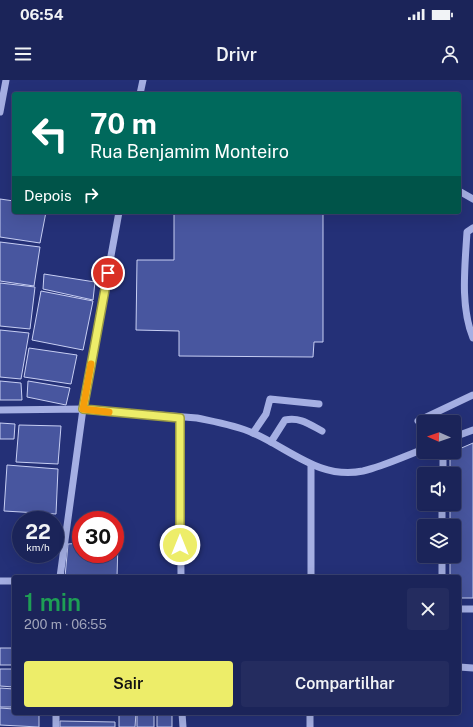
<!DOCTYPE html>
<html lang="pt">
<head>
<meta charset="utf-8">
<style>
  :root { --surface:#1b2459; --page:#242c5f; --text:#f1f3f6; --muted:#a0a4ba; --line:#39416f; --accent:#eded69 }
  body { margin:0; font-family:"Public Sans",sans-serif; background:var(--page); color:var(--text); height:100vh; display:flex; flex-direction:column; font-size:15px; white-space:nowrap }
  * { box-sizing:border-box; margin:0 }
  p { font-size:13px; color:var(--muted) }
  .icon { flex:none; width:22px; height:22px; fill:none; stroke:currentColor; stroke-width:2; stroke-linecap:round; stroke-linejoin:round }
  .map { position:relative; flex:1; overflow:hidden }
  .sheet { position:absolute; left:12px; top:495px; width:449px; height:140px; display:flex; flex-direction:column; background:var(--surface); border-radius:4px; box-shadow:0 4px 16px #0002,0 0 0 1px var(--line) }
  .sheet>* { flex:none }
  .guide { position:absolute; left:12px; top:12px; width:449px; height:122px; border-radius:4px; box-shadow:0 4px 16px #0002,0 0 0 1px var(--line); background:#00695c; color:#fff; overflow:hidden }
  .needle { width:26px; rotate:272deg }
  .controls { position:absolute; left:417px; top:335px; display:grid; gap:8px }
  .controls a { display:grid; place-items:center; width:44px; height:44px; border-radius:4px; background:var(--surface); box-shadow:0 4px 16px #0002,0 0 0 1px var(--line); font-size:20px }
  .speed { position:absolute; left:12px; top:431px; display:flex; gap:8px; font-size:20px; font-weight:700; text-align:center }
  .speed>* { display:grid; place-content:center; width:52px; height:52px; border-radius:50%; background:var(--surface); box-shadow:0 4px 16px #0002,0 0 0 1px var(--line); line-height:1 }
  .speed small { font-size:10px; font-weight:400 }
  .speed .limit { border:6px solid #d22; background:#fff; color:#111 }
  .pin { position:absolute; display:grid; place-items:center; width:34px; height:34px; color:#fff; margin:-17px; border:2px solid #fff; border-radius:50%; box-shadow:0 1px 4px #0007 }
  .me { position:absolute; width:44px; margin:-22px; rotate:0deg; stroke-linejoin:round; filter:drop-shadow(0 0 3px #0008) }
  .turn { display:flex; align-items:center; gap:14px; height:84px; padding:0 12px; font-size:18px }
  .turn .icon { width:52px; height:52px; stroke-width:2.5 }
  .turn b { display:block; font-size:28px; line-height:34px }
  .then { display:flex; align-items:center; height:38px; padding:0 12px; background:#0003; gap:8px; font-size:15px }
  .round { display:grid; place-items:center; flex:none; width:42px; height:42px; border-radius:4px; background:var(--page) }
  .overview { display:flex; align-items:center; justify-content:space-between; height:68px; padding:0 12px }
  h1 { font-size:24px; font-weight:600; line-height:30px; color:#1e9e55 }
  .button { display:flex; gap:8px; margin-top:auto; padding:8px 12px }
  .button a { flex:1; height:46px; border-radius:4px; background:var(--accent); color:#111; font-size:16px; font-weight:600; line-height:46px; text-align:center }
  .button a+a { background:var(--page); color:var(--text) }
  .status { display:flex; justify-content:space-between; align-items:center; height:28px; padding:0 20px; background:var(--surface); direction:ltr }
  .status svg { height:11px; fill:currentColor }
  header { display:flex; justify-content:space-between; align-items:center; height:52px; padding:0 12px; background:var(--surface); font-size:18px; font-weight:600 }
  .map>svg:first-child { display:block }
</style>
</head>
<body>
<div class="status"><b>06:54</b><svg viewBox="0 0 49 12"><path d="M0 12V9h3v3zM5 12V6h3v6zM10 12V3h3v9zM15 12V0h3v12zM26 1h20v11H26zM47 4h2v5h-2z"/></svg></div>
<header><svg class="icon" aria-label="menu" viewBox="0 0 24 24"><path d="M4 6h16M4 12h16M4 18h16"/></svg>Drivr<svg class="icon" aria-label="person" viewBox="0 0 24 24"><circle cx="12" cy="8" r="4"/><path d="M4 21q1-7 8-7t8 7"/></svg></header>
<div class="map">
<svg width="473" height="647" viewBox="0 0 473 647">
  <rect width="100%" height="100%" fill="#243077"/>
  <g fill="#48569f" stroke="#c7cef3">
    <polygon points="0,119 14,121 14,132 46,132 40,163 0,157"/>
    <polygon points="174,132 323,132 323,262 314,262 313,277 179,276 179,251 136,250 137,180 174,180"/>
    <polygon points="0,162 40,167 34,206 0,201"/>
    <polygon points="44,194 95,202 93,220 43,209"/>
    <polygon points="0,203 35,207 30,249 0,246"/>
    <polygon points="41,211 93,221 83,270 32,260"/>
    <polygon points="0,250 29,253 21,299 0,297"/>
    <polygon points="29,268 77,275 71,304 24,297"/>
    <polygon points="0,301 21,303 22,320 0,320"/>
    <polygon points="28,301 70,308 66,325 27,317"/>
    <polygon points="0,343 15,344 14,359 0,359"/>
    <polygon points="19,345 61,346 58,384 16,382"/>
    <polygon points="473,363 473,518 459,518 459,497 450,497 450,476 454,476 454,446 450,446 450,424 454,424 454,394 450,394 450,373"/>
    <polygon points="7,385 58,389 56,434 4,431"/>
    <polygon points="115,462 118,462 117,497 65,497 68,464 81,463 81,474 115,474"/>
    <rect x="0" y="568" width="14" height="17"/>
    <polygon points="0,589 14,589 14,607 0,606"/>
    <polygon points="0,608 14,609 14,627 0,627"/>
    <polygon points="0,628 14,629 14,633 39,633 39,647 0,645"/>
    <polygon points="119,633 136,633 135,647 119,647"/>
    <rect x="157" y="633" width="15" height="14"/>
    <rect x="137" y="634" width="17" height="13"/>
    <polygon points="60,641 115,642 115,647 60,647"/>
  </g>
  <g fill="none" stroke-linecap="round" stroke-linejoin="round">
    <g stroke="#a5afe3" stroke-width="7">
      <polyline points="140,14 143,0"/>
      <polyline points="0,32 6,0"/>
      <polyline points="459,111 473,119"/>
      <path d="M473,148l-6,4c-2,34 -7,74 6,106"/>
      <path d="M0,330l83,-1 114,9c19,4 38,7 56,15 37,16 67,47 110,38 21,-5 42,-15 61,-22"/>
      <polyline points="180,338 181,497"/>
      <polyline points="418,341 473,315"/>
      <polyline points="253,353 266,334 270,319 319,324"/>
      <polyline points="454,357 473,350"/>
      <path d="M271,362l14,-22c15,-3 24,4 37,11"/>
      <polyline points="443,394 443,372"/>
      <polyline points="442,446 442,424"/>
      <polyline points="60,497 83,329 119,132"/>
      <polyline points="311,497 311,385"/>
      <polyline points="442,497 442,476"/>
      <polyline points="0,501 14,501"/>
      <polyline points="459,529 473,529"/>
      <polyline points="459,587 473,588"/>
      <polyline points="182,633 183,647"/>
      <polyline points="56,647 56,633"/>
      <polyline points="310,647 310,633"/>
    </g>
  </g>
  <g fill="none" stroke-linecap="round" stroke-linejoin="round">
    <defs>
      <polyline id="route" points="108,193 83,329 180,338 180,465"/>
    </defs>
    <use href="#route" stroke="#9a9a44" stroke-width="10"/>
    <use href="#route" stroke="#eded69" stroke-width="7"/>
    <polyline stroke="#f59e0b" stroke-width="7" points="91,284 83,329 109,332"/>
  </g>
</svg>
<div class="controls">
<a><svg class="needle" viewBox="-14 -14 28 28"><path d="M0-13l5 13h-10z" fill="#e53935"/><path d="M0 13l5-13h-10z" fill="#a0a4ba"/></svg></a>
<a><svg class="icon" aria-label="sound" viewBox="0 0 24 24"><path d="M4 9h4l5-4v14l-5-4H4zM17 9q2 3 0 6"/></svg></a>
<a><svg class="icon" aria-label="layers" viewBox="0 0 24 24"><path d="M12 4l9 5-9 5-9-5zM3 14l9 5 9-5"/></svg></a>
</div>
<div class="speed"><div>22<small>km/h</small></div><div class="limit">30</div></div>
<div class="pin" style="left:108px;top:193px;background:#d93025"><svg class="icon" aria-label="arrive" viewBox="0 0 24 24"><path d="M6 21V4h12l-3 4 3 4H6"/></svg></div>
<svg class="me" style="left:180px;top:465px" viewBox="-20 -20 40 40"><circle r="17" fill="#eded69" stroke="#fff" stroke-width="3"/><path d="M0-11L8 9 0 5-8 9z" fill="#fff"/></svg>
<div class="guide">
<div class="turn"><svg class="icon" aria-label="left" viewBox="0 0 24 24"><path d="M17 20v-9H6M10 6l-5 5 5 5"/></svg><div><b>70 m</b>Rua Benjamim Monteiro</div></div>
<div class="then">Depois<svg class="icon" aria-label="right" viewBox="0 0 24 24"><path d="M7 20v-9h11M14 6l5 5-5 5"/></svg></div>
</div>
<section class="sheet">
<div class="overview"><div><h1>1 min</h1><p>200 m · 06:55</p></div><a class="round"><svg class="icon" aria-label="close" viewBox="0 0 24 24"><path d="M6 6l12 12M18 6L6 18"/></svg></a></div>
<div class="button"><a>Sair</a><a>Compartilhar</a></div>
</section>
</div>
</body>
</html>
